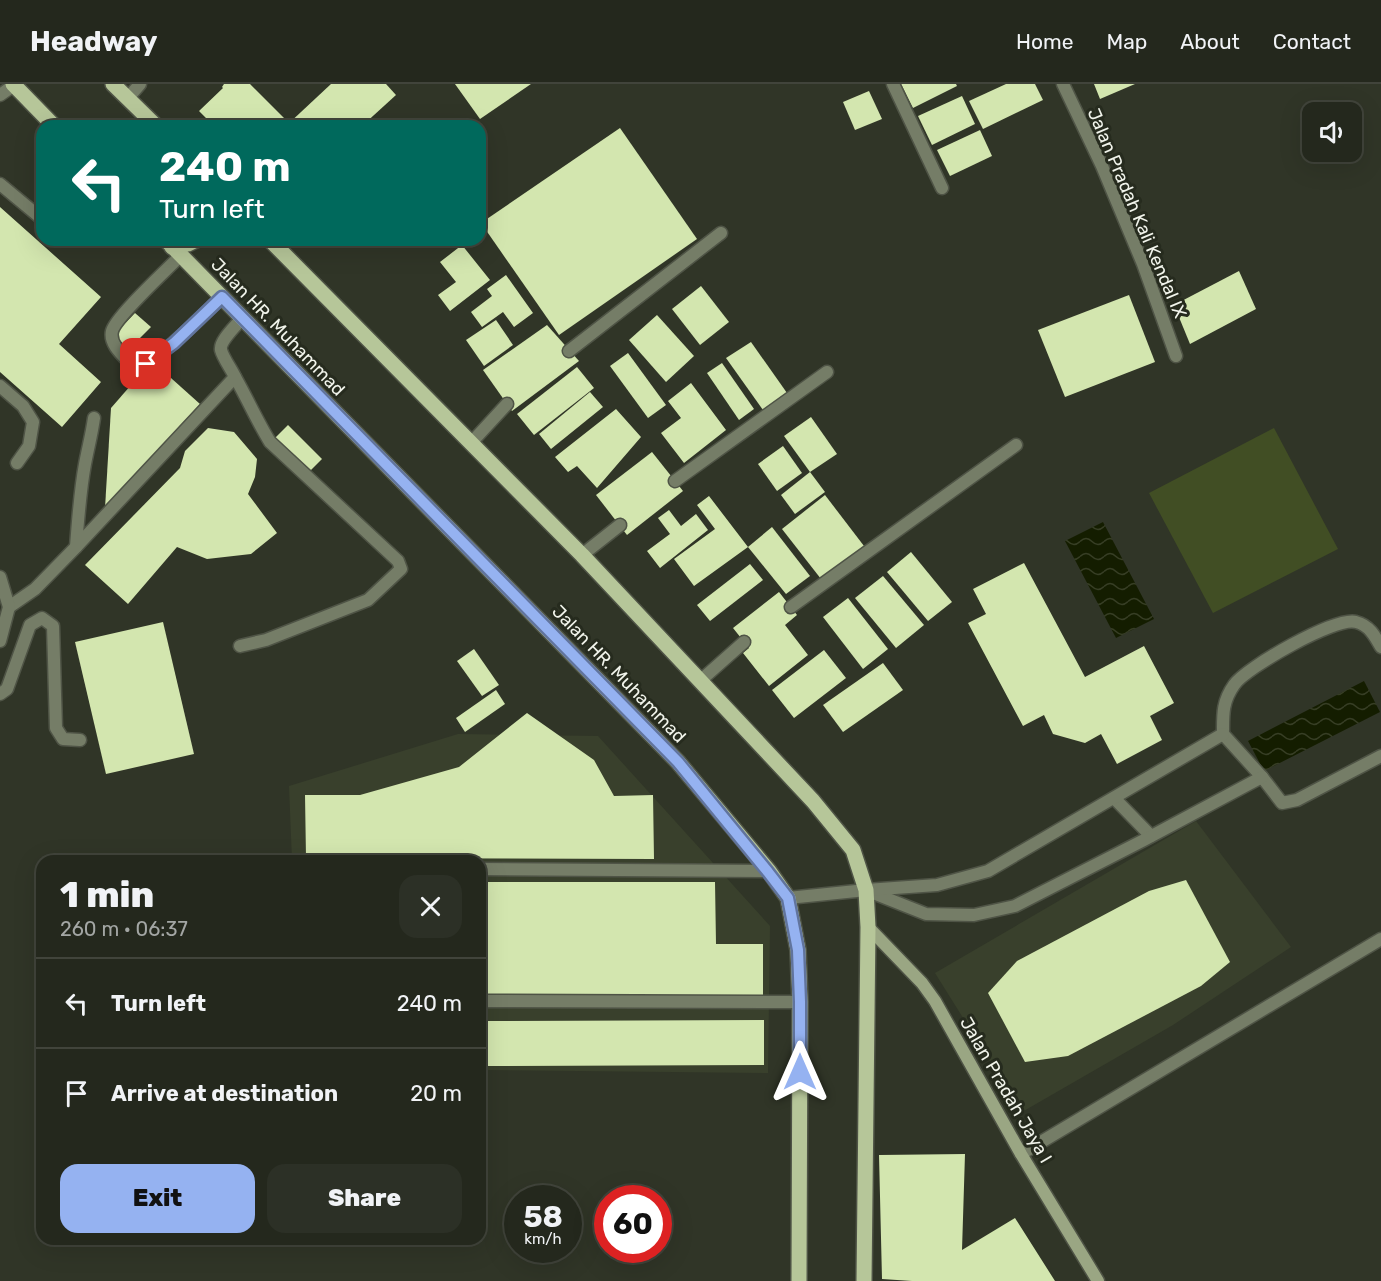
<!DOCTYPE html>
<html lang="en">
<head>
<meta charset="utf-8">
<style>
  :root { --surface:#24281d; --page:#2c3026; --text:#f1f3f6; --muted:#a3a6a4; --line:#41443b; --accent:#95b2f1 }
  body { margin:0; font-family:Rubik,sans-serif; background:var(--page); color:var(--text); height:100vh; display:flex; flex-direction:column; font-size:22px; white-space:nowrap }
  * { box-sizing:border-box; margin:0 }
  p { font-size:20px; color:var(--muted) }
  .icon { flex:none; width:33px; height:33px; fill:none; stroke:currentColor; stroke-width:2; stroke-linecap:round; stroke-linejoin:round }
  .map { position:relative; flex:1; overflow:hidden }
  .panel { position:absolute; left:36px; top:771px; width:450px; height:390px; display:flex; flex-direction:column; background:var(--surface); border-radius:18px; box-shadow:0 6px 24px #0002,0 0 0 2px var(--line) }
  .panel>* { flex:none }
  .banner { position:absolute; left:36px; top:36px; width:450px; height:126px; border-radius:18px; box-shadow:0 6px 24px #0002,0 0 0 2px var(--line); background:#00695c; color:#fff; overflow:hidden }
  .controls { position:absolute; left:1302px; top:18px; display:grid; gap:12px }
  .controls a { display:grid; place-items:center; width:60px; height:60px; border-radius:12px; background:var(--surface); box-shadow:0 6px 24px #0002,0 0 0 2px var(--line); font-size:30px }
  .speed { position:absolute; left:504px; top:1101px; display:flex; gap:12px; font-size:30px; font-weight:700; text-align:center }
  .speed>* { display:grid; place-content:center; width:78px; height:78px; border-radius:50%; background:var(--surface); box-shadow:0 6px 24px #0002,0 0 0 2px var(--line); line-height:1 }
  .speed small { font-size:15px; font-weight:400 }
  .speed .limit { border:9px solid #d22; background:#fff; color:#111 }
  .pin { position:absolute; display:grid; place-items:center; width:51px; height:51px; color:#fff; margin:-26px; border-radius:12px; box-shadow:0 3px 9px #0006 }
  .me { position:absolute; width:66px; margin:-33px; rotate:0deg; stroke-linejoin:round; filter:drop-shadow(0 0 4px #0008) }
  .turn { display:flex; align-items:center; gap:21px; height:126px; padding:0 24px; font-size:27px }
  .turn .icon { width:78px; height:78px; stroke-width:2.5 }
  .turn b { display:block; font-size:42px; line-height:51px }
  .round { display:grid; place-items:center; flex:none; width:63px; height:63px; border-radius:18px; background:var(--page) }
  .overview { display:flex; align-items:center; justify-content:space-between; height:102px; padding:0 24px }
  h1 { font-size:36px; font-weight:800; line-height:45px }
  .button { display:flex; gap:12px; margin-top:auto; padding:12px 24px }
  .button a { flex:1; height:69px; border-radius:18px; background:var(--accent); color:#111; font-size:24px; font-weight:800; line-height:69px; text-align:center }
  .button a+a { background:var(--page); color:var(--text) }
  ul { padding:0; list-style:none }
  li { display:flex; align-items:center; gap:18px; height:90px; padding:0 24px; border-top:2px solid var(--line) }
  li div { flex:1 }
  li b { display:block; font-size:22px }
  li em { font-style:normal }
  header { display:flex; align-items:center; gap:36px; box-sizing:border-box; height:84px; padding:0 30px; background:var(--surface); border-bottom:2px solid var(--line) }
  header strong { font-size:28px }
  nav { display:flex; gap:33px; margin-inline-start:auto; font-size:21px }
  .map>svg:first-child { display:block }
</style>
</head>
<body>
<header>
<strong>Headway</strong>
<nav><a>Home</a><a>Map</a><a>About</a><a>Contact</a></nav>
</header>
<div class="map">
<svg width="1381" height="1197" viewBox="0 0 1381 1197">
  <defs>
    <pattern id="water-waves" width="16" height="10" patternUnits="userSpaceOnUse" patternTransform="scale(1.5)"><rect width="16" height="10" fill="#141d00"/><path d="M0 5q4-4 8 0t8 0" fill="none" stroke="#373e25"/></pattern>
  </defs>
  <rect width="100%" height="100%" fill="#303527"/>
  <g fill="#39402c">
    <polygon points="458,650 598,652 770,842 768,989 480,986 480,777 292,777 289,702"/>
    <polygon points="1196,737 1291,863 1173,941 1022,1028 935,889"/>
  </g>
  <polygon fill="#414e24" points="1274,344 1338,465 1213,529 1149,409"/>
  <g fill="url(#water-waves)">
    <polygon points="1103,438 1154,535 1116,554 1065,457"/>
    <polygon points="1364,597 1380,628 1264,687 1248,657"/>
  </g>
  <g fill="#d3e6af">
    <polygon points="224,0 250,0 285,35 278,42 214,42 199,27 223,4 222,3"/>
    <polygon points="331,0 386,0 396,11 362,42 286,42"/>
    <polygon points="455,0 531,0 480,35"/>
    <polygon points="901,0 956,0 957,2 913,24"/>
    <polygon points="1006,0 1035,0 1043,16 983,45 969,17"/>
    <polygon points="1094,0 1135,0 1100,15"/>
    <polygon points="869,7 882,35 855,46 843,18"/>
    <polygon points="962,12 975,40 932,61 918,32"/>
    <polygon points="620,44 697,155 559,251 481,139"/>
    <polygon points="980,46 992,72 950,92 937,66"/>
    <polygon points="0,123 101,213 59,260 101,298 62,343 0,288"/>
    <polygon points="462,161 490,196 450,227 438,211 456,198 440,178"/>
    <polygon points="1239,187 1256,225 1190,260 1174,221"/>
    <polygon points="506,191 533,229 514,243 503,228 482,243 471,228 492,212 487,205"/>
    <polygon points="701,202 729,238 700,261 672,225"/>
    <polygon points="1129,211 1155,278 1065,313 1038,246"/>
    <polygon points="135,229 151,243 129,265 114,251"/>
    <polygon points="657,231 694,272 666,298 629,256"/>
    <polygon points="496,236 513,261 484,282 466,256"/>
    <polygon points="547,241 579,277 512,327 483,286"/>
    <polygon points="751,258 787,309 763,326 726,274"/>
    <polygon points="628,269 666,321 648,334 610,282"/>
    <polygon points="152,277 200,320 105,424 111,324"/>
    <polygon points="722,279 754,325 739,336 707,289"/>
    <polygon points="577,283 594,304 534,351 517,330"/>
    <polygon points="691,299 726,346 684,379 661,349 681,334 668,317"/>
    <polygon points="590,308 603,323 551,365 539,350"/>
    <polygon points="616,325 641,353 597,404 577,382 568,388 555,373"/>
    <polygon points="811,333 837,370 810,388 784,352"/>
    <polygon points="288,341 322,375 308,389 274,355"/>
    <polygon points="208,344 234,348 257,375 255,393 248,410 277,449 251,470 207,475 177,463 128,520 85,481 180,384 185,367"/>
    <polygon points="783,362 802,389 777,407 758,380"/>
    <polygon points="652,368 683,407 627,451 596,411"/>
    <polygon points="810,388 825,408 795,430 781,411"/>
    <polygon points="825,411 864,462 821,495 782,445"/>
    <polygon points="709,412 748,463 694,502 674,475 715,445 697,421"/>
    <polygon points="669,426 681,442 696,430 708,446 660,484 647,467 670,450 658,434"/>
    <polygon points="772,443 810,492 786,510 748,463"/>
    <polygon points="911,468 952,518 928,537 887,488"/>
    <polygon points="1024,479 1085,593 1144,562 1174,619 1150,632 1162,656 1117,680 1101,650 1085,659 1053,650 1044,631 1023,642 968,539 986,530 973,505"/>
    <polygon points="750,480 763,496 710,537 697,521"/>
    <polygon points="883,492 924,541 896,564 855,514"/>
    <polygon points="779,508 797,531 785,541 808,571 769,602 743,569 749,564 733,544"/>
    <polygon points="848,514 888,565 863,585 823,533"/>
    <polygon points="163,538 194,670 106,690 75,558"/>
    <polygon points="474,565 499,601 482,612 457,577"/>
    <polygon points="824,566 846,594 794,634 772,606"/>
    <polygon points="883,579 903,606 843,648 823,621"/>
    <polygon points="496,606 505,620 465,648 456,634"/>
    <polygon points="527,629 594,676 614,712 653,711 654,775 306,774 305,711 360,711 459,683"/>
    <polygon points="1186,796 1230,878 1201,902 1068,972 1025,978 988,909 1017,877 1149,807"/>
    <polygon points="480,798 715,798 716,860 763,860 763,914 480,913"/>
    <polygon points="764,936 764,981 480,982 480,937"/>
    <polygon points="965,1070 962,1166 1015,1134 1055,1197 912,1197 882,1195 879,1071"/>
  </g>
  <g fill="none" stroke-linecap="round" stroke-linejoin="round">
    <defs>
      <g id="lane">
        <polyline points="0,100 42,135"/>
        <path d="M181,171c-13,14 -65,61 -69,76 -3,12 9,23 17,31l17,2c28,-19 51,-43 76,-67"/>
        <polyline points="569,267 721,149"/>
        <path d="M235,293c12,21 22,44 35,65l128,119 3,8 -33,31 -102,40 -26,6"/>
        <polyline points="0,302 23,322 33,338 29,362 17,379"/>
        <polyline points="471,359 507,320"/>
        <polyline points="675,397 827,288"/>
        <path d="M76,463c2,-28 4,-56 9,-83 3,-16 7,-31 9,-46"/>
        <polyline points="582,471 620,441"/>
        <path d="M9,523l26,-18 41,-42 159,-170c-3,-7 -12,-19 -14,-27 -2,-9 16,-25 21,-32"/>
        <polyline points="791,523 1016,361"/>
        <path d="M1381,563c-6,-11 -12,-22 -25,-25 -20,-6 -111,46 -122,63 -12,17 -11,30 -11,49l39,43 20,26 15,-3 84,-44"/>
        <polyline points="700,597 744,558"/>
        <polyline points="0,610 7,605 30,541 42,534 53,542 56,644 63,655 80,656"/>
        <polyline points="1114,714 1151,752"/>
        <polyline points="480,785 769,787"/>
        <polyline points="868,807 926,830 974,831 1015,822 1144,756 1262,693"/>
        <polyline points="788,814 866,806 937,801 988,787 1223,650"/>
        <polyline points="1021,1070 1381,855"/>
      </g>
      <g id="street">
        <polyline points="893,0 942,104"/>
        <polyline points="1063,0 1102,82 1143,180 1176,272"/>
        <polyline points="0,11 14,1"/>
        <polyline points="128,14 140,0"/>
        <polyline points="0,493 9,523 0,557"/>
        <polyline points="480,917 800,918"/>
      </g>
      <polyline id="secondary" points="868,843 922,899 935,917 1021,1070 1098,1197"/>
      <g id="primary">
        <polyline points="13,0 54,42"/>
        <polyline points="113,0 156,42"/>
        <polyline points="166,156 678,678 769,787 788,814 798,866 800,918 799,1197"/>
        <polyline points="270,156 582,471 813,717 853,766 866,806 868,843 864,1197"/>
        <polyline points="172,163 188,160 196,156"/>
      </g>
    </defs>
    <use href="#lane" stroke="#4f5446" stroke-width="15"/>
    <use href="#street" stroke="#4f5446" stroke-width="15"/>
    <use href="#secondary" stroke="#4f5446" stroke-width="15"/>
    <use href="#primary" stroke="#4f5446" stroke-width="18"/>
    <use href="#lane" stroke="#757d67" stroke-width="12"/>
    <use href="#street" stroke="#757d67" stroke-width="12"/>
    <use href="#secondary" stroke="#9aa683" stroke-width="12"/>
    <use href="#primary" stroke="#b6c699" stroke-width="15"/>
  </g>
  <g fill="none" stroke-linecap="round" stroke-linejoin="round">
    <defs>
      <polyline id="route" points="146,280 174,259 222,213 678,678 768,788 788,814 798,866 800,918 800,988"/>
    </defs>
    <use href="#route" stroke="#61749d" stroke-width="15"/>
    <use href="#route" stroke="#95b2f1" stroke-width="10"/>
  </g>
  <g text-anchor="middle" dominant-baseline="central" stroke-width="6" stroke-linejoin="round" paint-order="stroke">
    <g font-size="18" fill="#f1f4eb" stroke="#262b1e">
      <text transform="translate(1137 129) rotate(67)">Jalan Pradah Kali Kendal IX</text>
      <text transform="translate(278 243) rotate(46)">Jalan HR. Muhammad</text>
      <text transform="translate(619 590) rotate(46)">Jalan HR. Muhammad</text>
      <text transform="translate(1006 1006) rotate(60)">Jalan Pradah Jaya I</text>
    </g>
  </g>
</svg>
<div class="controls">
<a><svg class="icon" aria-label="sound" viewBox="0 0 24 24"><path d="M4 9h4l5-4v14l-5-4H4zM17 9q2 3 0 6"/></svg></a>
</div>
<div class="speed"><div>58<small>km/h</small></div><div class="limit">60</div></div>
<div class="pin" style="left:146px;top:280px;background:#d93025"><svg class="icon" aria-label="arrive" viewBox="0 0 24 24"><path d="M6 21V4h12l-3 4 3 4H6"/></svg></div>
<svg class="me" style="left:800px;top:988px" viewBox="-20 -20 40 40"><path d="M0-17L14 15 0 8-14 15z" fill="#95b2f1" stroke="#fff" stroke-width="4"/></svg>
<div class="banner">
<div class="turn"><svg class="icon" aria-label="left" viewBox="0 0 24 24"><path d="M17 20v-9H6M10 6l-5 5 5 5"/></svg><div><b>240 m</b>Turn left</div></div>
</div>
<section class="panel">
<div class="overview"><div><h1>1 min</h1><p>260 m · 06:37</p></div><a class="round"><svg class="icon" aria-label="close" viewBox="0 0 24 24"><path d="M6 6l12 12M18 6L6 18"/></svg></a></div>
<ul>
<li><svg class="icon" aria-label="left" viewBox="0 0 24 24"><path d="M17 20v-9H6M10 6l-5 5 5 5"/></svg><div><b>Turn left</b></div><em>240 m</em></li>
<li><svg class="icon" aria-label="arrive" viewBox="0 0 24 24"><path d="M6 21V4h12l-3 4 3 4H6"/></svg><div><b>Arrive at destination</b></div><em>20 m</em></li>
</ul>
<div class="button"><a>Exit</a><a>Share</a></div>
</section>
</div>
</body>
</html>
